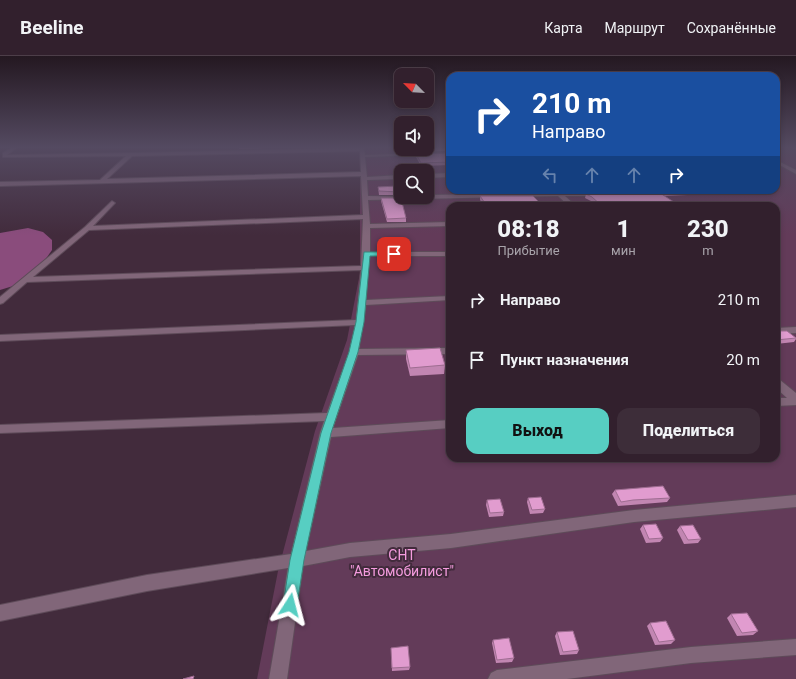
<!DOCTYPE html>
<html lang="ru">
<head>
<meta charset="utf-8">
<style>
  :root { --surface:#32202d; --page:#3d2d39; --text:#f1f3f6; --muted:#a8a3aa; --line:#4d3e49; --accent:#57cec2 }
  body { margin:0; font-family:Roboto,sans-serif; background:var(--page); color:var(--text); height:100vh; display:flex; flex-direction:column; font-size:15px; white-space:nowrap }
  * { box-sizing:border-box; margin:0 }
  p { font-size:13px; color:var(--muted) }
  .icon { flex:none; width:22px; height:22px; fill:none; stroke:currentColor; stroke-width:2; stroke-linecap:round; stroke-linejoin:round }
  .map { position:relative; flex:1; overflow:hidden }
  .side { position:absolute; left:446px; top:146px; width:334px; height:260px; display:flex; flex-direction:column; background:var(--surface); border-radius:12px; box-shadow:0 2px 6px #0003,0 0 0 1px var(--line) }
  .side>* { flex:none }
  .guide { position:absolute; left:446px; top:16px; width:334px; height:122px; border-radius:12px; box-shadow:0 2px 6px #0003,0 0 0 1px var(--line); background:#1a4fa0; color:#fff; overflow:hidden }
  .needle { width:26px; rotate:294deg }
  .tools { position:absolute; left:394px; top:12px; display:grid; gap:8px }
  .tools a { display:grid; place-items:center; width:40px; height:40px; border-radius:8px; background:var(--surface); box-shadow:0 2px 6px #0003,0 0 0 1px var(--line); font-size:20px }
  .pin { position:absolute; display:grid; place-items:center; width:34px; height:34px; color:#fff; margin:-17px; border-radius:8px; box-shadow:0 2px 6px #0006 }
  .me { position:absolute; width:44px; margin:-22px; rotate:9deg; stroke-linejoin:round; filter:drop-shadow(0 0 3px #0008) }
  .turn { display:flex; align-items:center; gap:14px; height:84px; padding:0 20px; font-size:18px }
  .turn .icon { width:52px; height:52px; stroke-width:2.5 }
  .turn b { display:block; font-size:28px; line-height:34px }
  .lanes { display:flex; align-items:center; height:38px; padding:0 20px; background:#0003; justify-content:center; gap:20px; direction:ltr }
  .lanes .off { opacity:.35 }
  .eta { display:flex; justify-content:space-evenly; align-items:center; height:68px; text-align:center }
  .eta b { font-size:24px; font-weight:800; line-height:28px }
  .button { display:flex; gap:8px; margin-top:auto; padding:8px 20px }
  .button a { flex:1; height:46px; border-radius:12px; background:var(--accent); color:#111; font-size:16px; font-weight:800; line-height:46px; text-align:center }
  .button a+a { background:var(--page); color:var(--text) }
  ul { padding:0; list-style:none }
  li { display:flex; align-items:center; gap:12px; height:60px; padding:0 20px }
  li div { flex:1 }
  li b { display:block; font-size:15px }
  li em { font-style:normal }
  header { display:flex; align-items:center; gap:24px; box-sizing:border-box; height:56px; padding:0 20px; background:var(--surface); border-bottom:1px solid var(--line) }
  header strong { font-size:19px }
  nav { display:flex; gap:22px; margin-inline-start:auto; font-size:14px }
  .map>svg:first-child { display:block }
</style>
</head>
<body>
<header>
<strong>Beeline</strong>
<nav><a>Карта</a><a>Маршрут</a><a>Сохранённые</a></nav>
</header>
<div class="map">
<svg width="796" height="623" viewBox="0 0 796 623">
  <rect width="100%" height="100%" fill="#422b3c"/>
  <path fill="#633b59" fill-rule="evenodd" d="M359,92h91v42h326v-42h20v531h-539l21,-108 37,-140 32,-91 13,-67v-117zM401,115h26v26h-26zM450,150h326v252h-326z"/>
  <polygon fill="#8a4c7c" points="28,172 43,176 52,184 52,194 45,204 13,230 0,234 0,177"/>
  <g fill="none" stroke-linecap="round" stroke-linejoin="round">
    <defs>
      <g id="minor">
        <path d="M11,92h5l-9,7 127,-2 226,-5h4l1,7 85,-3v2l-85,3 2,20 34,-2v4l-34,1 1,16 59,1v-2l127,-2 3,-2 3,2h41v2l-2,1h-34l11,10h-7l-11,-10 -190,4 2,24 80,-2v4l-80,2v24h80v4h-81l-3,44 84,-4v4l-84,5 -7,44 91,-1v6l-92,1 -25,73 117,-8v8l-119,9 -25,114 44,-8 101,-9 183,-24 162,-15v12l-162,15 -183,26 -101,9 -47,9 -16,113h-18l19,-111 -141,23 -147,30v-16l147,-30 144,-21 29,-121 4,-12 -324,12v-8l327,-12 22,-61 6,-27 -355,16v-6l356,-15 5,-50 -334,12 -24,21 -3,1v-7l85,-70 27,-26 3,2 -1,1 -21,22 270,-11 -2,-39 -361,10v-4l100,-2 26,-24 -123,1v-4zM360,95l1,21 -254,7 25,-23zM363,163l-2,47 -328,11 56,-47z"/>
        <polygon points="792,92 796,92 796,94"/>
        <polygon points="776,104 796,114 796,118 776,107"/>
        <polygon points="450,117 450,121 427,122 427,118"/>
        <polygon points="625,134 674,134 671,136 623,137 623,135"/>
        <polygon points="796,271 796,277 776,278 776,272"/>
        <polygon points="776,322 780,324 796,337 796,349 776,350 776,342 787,342 776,332"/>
        <polygon points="796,583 796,599 691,607 567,623 488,623 491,617 497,614 691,591"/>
      </g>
    </defs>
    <use href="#minor" stroke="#5e4b59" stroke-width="2"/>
    <use href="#minor" fill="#816679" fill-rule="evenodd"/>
  </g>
  <g fill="#c286b2">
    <polygon points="239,92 269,92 239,93"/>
    <polygon points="427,92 450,92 450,95 412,96 410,93 427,93"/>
    <polygon points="450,97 450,109 421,110 416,101 416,98"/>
    <polygon points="378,131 399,136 399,139 379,139"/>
    <polygon points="468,134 527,134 527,137 470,137"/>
    <polygon points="573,134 628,134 575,135"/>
    <polygon points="736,134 734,137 664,140 680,150 597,150 591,145 585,142 586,138"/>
    <polygon points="480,140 543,150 484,150 480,144"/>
    <polygon points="381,142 406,162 406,166 387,166 381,145"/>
    <polygon points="447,177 450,177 450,187 447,181"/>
    <polygon points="776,266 778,275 796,282 796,283 794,286 776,288"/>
    <polygon points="406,294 445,309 444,318 410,320 406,303"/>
    <polygon points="615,434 670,442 667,446 631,449 618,450 612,438"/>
    <polygon points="528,442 545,453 543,457 530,458 527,446"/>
    <polygon points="487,444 504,456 503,460 489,461 486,449"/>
    <polygon points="643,469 663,482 660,486 646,487 640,473"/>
    <polygon points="680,470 701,483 698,487 684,488 677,474"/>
    <polygon points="731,558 758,575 753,579 737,580 727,562"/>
    <polygon points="650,567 675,584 671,588 655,589 647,570"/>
    <polygon points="557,576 579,594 577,598 560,599 555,580"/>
    <polygon points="493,584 514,602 512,606 496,607 492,587"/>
    <polygon points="391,592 410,611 409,614 392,615"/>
  </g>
  <g fill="#e19ccf" stroke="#9e6d91">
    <polygon points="450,97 450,106 421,107 416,98"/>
    <polygon points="397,130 399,136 379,135 378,131"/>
    <polygon points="672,134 736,134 660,137 680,150 602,150 592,141 586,138"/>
    <polygon points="480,140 533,140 543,150 487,150"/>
    <polygon points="381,142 401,142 406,162 387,163"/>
    <polygon points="447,177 450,177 450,183"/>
    <polygon points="776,266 777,267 778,275 787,275 796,282 776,284"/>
    <polygon points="440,292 445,309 410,312 406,294"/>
    <polygon points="663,430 670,442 633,444 621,446 615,434"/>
    <polygon points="541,441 545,453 532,454 528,442"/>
    <polygon points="500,443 504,456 490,457 487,444"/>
    <polygon points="656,468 663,482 649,483 643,469"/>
    <polygon points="693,469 701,483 688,484 680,470"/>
    <polygon points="747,557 758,575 742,577 731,558"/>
    <polygon points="666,565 675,584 659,586 650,567"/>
    <polygon points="573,575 579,594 563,596 557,576"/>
    <polygon points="509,582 514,602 497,604 493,584"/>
    <polygon points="408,590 410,611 392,612 391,592"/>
    <polygon points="194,620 193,623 183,623"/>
  </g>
  <linearGradient id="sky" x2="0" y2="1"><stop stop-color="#241821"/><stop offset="0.51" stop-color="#544a61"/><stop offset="1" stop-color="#544a61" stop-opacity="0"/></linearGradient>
  <rect width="796" height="179" fill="url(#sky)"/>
  <polygon fill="#57cec2" stroke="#39867e" points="364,196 394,196 398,198 394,200 370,200 364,266 358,296 331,377 304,504 297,549 295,554 290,556 285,554 283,549 290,504 321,377 349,296 356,266"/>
  <g text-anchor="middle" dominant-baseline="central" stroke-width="4" stroke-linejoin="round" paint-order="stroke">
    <g font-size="14" fill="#f59cdf" stroke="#422b3c">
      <text x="402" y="499">СНТ<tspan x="402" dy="16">"Автомобилист"</tspan></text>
    </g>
  </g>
</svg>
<div class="tools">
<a><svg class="needle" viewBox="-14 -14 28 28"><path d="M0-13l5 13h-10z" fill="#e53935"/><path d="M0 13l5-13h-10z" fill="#a8a3aa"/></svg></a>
<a><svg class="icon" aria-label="sound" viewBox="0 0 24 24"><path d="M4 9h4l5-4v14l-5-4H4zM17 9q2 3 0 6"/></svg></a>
<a><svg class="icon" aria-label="search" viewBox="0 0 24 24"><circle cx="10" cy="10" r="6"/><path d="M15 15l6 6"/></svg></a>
</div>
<div class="pin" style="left:394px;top:198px;background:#d93025"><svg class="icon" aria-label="arrive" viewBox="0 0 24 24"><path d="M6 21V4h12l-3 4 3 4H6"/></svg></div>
<svg class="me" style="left:290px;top:549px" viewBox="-20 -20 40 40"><path d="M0-17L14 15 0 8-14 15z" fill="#57cec2" stroke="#fff" stroke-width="4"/></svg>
<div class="guide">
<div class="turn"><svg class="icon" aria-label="right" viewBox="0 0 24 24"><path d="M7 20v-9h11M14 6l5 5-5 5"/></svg><div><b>210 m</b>Направо</div></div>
<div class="lanes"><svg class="icon off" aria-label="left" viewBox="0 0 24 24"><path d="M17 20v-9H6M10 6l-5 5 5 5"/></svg><svg class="icon off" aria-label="ahead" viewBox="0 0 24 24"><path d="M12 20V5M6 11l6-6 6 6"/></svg><svg class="icon off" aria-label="ahead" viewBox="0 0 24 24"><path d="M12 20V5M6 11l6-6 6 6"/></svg><svg class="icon" aria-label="right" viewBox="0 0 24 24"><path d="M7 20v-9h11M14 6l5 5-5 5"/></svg></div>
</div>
<section class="side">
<div class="eta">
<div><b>08:18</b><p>Прибытие</p></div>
<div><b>1</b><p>мин</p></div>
<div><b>230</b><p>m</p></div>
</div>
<ul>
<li><svg class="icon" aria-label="right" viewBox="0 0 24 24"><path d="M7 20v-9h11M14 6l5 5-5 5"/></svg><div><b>Направо</b></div><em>210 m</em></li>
<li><svg class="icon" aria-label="arrive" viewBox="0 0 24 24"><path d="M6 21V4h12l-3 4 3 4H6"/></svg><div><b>Пункт назначения</b></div><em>20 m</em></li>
</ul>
<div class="button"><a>Выход</a><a>Поделиться</a></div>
</section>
</div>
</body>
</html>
